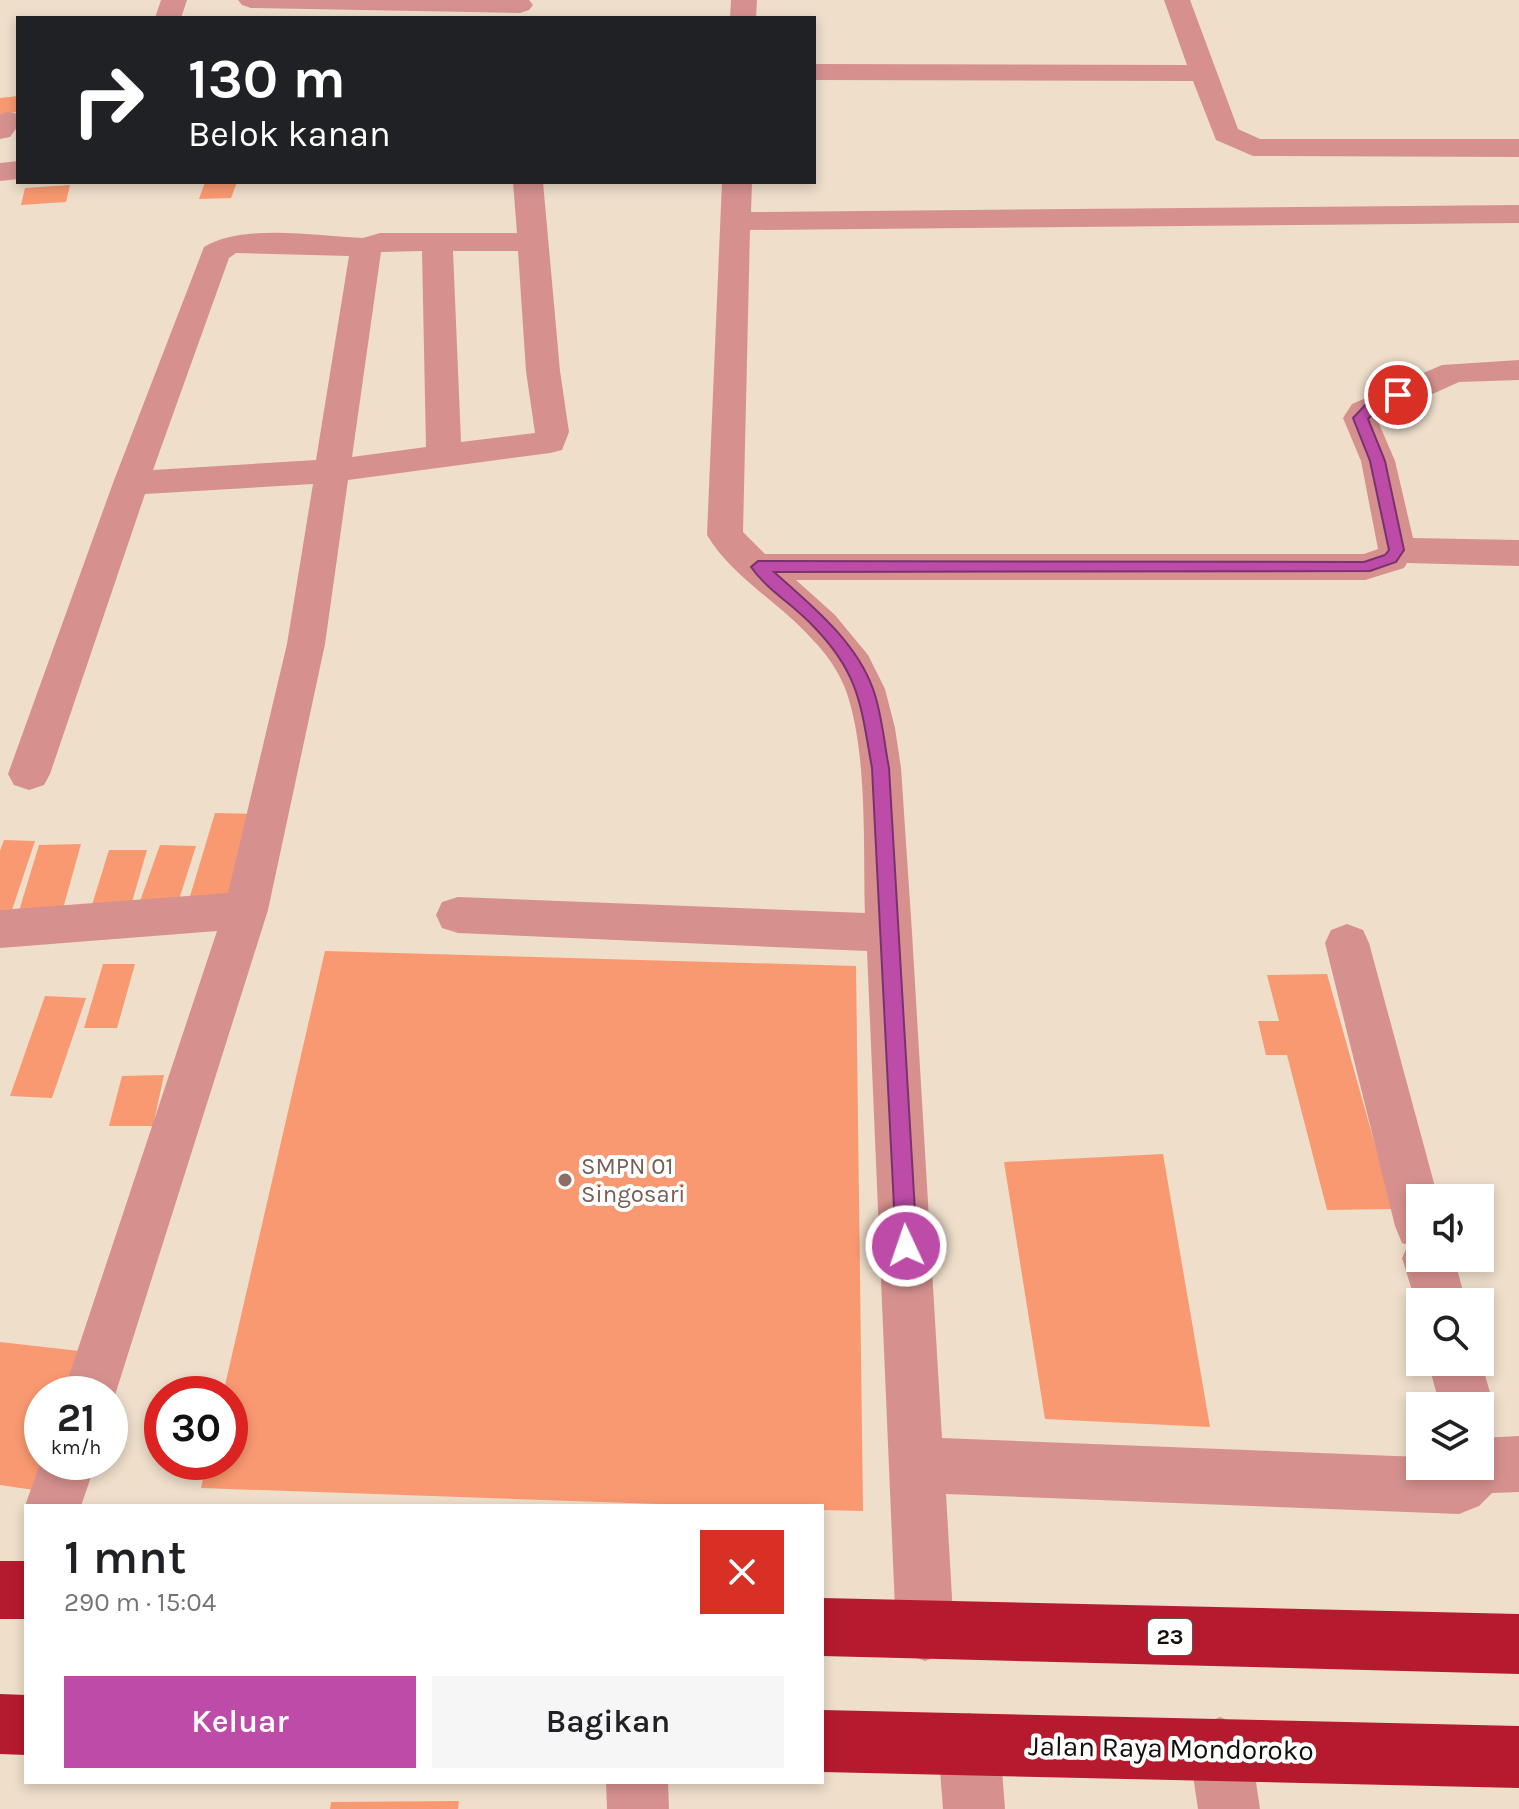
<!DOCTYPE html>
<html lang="id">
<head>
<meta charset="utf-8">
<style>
  :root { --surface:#fff; --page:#f6f6f6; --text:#202124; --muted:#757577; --accent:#bd4ca8 }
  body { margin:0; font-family:Karla,sans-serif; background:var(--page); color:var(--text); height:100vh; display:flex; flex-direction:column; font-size:30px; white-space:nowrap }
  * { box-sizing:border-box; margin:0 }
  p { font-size:26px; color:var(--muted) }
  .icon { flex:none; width:44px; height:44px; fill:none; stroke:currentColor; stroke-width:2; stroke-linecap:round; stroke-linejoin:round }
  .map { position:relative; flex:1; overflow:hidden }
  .side { position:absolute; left:24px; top:1504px; width:800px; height:280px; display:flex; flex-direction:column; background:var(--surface); border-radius:0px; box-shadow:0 4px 12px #0003 }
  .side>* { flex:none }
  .guide { position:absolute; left:16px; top:16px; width:800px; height:168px; border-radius:0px; box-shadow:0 4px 12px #0003; background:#202124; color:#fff; overflow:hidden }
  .controls { position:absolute; left:1406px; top:1184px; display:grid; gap:16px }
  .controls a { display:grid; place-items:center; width:88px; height:88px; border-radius:0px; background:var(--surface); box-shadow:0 4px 12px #0003; font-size:40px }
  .speed { position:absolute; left:24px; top:1376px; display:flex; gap:16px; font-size:40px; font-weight:700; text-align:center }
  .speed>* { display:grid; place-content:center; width:104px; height:104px; border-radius:50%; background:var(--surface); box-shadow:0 4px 12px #0003; line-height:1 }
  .speed small { font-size:20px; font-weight:400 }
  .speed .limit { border:12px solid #d22; background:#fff; color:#111 }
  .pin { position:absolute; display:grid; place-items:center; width:68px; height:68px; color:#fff; margin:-34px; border:4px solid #fff; border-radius:50%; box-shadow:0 2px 8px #0007 }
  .me { position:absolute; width:88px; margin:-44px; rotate:357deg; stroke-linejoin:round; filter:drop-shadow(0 0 6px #0008) }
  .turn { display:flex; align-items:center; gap:28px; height:168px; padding:0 40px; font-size:36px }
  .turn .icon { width:104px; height:104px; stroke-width:2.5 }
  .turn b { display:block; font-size:56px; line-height:68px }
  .round { display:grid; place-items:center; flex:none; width:84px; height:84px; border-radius:0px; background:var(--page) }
  .summary { display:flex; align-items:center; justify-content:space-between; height:136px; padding:0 40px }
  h1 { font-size:48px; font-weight:600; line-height:60px }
  .primary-button { display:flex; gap:16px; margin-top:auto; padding:16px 40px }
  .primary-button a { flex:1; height:92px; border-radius:0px; background:var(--accent); color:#fff; font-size:32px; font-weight:600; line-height:92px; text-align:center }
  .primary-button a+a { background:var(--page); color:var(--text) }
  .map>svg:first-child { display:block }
</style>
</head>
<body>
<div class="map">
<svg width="1519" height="1809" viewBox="0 0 1519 1809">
  <rect width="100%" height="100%" fill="#eedeca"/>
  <g fill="#f99971">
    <polygon points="18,96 18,112 0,114 0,98"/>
    <polygon points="205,182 237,182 231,198 199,199"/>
    <polygon points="70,185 66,202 21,205 25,188"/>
    <polygon points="215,813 260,814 235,905 188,903"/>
    <polygon points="4,840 35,841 7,925 0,925 0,851"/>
    <polygon points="81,844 59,923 15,924 39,845"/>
    <polygon points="160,845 196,846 177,906 139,904"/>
    <polygon points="109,850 147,850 130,909 91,908"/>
    <polygon points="325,951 856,966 863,1511 822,1510 822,1506 715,1506 201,1488 207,1462 230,1462 230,1394 223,1394"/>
    <polygon points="103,964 135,964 117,1028 84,1028"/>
    <polygon points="1327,974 1393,1209 1327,1210 1287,1055 1266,1055 1258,1021 1279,1021 1267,975"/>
    <polygon points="45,996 86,998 52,1098 10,1096"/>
    <polygon points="164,1075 153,1126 109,1126 122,1076"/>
    <polygon points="1163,1154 1210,1427 1045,1419 1004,1162"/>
    <polygon points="0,1342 88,1352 78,1394 42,1394 42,1462 62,1462 54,1493 0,1485"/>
    <polygon points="459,1801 458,1809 330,1809 331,1802"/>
  </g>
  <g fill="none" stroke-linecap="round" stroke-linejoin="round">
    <g fill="#d6918e" fill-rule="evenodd">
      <polygon points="161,0 187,0 181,18 155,18"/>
      <polygon points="238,0 529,0 533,5 529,10 520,13 251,8 242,5"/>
      <polygon points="731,0 757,0 756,18 730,18"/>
      <polygon points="1164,0 1190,0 1238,129 1260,139 1519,139 1519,157 1253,156 1216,140 1193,81 814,80 814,64 1187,65"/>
      <polygon points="8,112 18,114 18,126 10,137 0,139 0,114"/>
      <polygon points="18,161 18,179 0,181 0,163"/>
      <path d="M513,182h30l17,189 9,61 -7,18 -12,3 -202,27 -23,164 -57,266 -158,501v-17h-47l154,-463 -217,17v-38l228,-17 59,-249 26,-160 -168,10 -95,280 -6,11 -15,5 -15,-5 -6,-11 105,-291 91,-236c39,-24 114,-11 159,-9l17,-5h137zM422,251l4,196 -74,10 29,-205zM453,251h65l8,120 9,62 -74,9zM236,253l113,3 -33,204 -163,10 76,-212z"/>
      <path d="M722,182h30l-1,30 768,-7v18l-769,7 -7,302 22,22h599l14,-5 -17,-88 -18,-43 9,-14 90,-39 77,-5v20l-60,2 -82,37 18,42 18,77 106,2v26l-112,-3 -3,5 -39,12h-569l39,35 33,40 17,34 10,39 6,40 11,165 30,505 478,19v9h60v-28l39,-2v56l-27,1 -13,13 -20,8 -513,-20 8,138 -8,21 -21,8 -21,-8 -8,-21 -29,-681 -409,-18 -16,-5 -6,-13 6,-13 16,-5 407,16c-2,-66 3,-164 -20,-225 -8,-19 -19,-35 -34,-50 -32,-36 -79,-61 -104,-103z"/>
      <polygon points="1347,924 1363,930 1369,943 1438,1198 1420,1198 1420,1258 1454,1258 1466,1302 1420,1302 1420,1316 1402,1258 1408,1245 1402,1243 1395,1226 1325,943 1331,930"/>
      <polygon points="1480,1358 1494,1406 1486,1425 1480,1428 1480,1406 1440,1406 1428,1362 1480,1362"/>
      <polygon points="42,1458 42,1462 96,1462 81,1506 26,1506 26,1509 25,1506"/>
      <polygon points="969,1713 991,1722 1000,1744 1005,1809 943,1809 938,1744 947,1722"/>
      <polygon points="1220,1717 1242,1726 1251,1748 1260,1809 1198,1809 1189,1748 1198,1726"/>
      <polygon points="606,1782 668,1782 669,1809 607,1809"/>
    </g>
    <g fill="#b61a2e" fill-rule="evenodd">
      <rect x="0" y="1561" width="26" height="58"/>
      <polygon points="822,1598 1519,1614 1519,1674 822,1656"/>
      <polygon points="0,1694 26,1695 26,1755 0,1754"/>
      <polygon points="822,1710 1519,1726 1519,1788 822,1772"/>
    </g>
  </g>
  <path fill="#bd4ca8" stroke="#7b316d" stroke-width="2" d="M1398,391l7,4 -2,4 -27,11 -8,9 17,42 19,89 -8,12 -26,9 -596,1c37,33 82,69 99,117 9,24 11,54 16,79l28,478 -3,7 -8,3 -7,-3 -3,-7 -24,-478c-11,-61 -12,-94 -58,-141 -19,-21 -47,-37 -63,-60l7,-6 606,1 21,-7 4,-5 -19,-89 -17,-43 13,-14z"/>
  <circle fill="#8d6e63" stroke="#fff" stroke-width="3" cx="565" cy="1180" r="8"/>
  <g text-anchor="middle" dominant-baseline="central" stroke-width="8" stroke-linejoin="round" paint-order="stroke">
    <rect fill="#fff" stroke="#5a5752" stroke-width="2" x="1148" y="1619" width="44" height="36" rx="6"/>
    <g font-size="22" font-weight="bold" fill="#140f08">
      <text x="1170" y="1637">23</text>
    </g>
    <g font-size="24" fill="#785e54" stroke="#fff" text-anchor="start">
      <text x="581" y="1166">SMPN 01<tspan x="581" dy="28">Singosari</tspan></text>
    </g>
    <g font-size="28" fill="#140f08" stroke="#fff">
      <text transform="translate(1171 1748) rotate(1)">Jalan Raya Mondoroko</text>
    </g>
  </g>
</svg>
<div class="controls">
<a><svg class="icon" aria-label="sound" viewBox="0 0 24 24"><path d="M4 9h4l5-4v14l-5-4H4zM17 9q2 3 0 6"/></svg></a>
<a><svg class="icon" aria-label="search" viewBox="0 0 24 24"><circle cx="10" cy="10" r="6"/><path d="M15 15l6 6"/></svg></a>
<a><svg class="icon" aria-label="layers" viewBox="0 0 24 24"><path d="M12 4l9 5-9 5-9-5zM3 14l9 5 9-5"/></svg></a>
</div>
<div class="speed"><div>21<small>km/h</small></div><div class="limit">30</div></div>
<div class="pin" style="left:1398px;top:395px;background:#d93025"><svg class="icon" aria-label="arrive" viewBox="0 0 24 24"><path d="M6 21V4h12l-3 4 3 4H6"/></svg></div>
<svg class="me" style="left:906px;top:1246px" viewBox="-20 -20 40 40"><circle r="17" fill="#bd4ca8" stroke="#fff" stroke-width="3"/><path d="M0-11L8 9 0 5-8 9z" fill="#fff"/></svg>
<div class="guide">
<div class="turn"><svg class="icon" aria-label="right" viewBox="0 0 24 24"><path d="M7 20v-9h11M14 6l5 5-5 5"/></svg><div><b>130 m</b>Belok kanan</div></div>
</div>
<section class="side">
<div class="summary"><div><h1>1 mnt</h1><p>290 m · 15:04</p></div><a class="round" style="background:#d93025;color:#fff"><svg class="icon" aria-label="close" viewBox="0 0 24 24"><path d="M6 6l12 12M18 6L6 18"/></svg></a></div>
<div class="primary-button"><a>Keluar</a><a>Bagikan</a></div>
</section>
</div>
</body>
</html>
